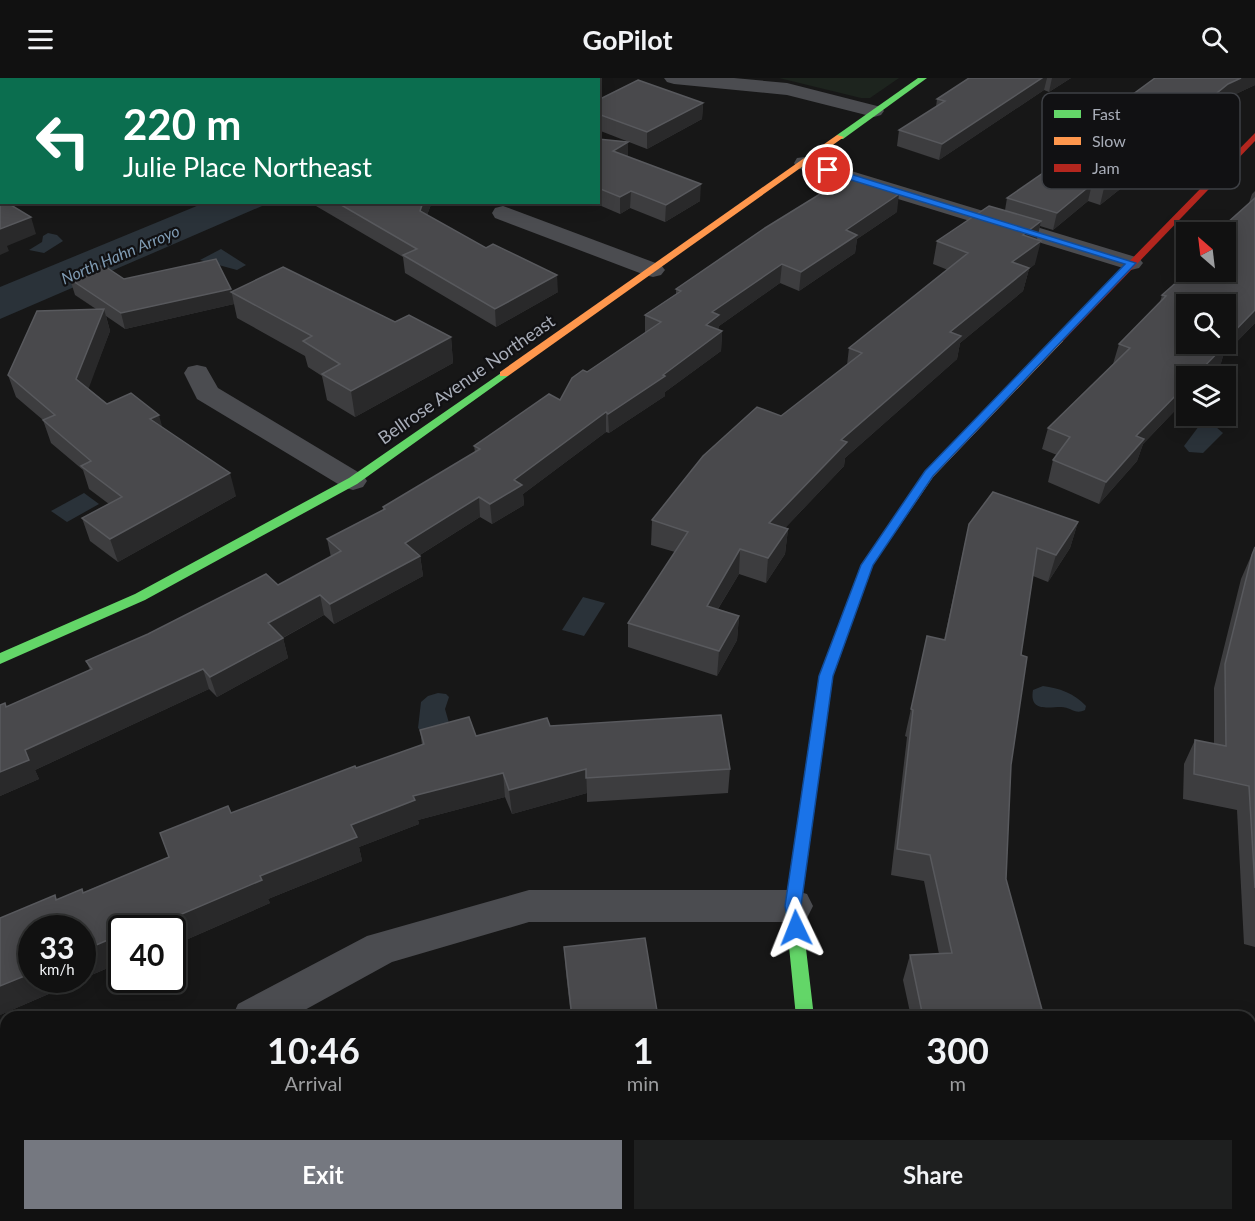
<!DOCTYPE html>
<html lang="en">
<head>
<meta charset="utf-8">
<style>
  :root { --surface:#111; --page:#1e1f1f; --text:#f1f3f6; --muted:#9c9d9f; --line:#303131; --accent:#757880 }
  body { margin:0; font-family:Lato,sans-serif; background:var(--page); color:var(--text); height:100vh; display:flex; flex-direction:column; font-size:22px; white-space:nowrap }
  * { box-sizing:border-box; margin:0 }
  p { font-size:20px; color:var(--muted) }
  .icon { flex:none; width:33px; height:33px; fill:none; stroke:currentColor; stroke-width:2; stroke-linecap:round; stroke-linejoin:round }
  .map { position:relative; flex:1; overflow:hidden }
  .details { position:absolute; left:0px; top:933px; width:1256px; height:210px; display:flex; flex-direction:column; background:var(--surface); border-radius:18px 18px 0 0; box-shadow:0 3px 15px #0003,0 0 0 2px var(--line) }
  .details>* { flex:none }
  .guide { position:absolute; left:0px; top:0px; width:600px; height:126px; box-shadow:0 3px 15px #0003,0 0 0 2px var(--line); background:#0b6e4f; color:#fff; overflow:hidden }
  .needle { width:39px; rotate:332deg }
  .fabs { position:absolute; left:1176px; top:144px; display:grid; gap:12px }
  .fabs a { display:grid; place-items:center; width:60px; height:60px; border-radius:0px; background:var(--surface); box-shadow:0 3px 15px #0003,0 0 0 2px var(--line); font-size:30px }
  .speed { position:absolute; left:18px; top:837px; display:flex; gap:12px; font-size:30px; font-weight:700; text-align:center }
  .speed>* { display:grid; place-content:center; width:78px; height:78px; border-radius:50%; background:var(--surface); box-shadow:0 3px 15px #0003,0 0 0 2px var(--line); line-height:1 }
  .speed small { font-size:15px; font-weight:400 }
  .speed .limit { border:3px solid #111; border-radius:9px; background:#fff; color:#111 }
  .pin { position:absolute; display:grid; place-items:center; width:51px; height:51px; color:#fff; margin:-26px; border:3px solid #fff; border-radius:50%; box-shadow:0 2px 6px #0007 }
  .me { position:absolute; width:66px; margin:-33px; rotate:358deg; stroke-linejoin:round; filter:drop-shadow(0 0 4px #0008) }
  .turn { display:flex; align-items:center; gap:21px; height:126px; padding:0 24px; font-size:27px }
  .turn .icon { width:78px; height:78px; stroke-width:2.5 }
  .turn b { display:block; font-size:42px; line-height:51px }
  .eta { display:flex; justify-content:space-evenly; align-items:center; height:102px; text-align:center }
  .eta b { font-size:36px; font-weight:700; line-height:42px }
  .action { display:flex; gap:12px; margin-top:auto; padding:12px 24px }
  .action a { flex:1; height:69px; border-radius:0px; background:var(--accent); color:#fff; font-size:24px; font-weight:700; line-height:69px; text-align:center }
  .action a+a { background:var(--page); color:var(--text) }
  header { display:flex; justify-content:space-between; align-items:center; height:78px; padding:0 24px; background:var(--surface); font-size:27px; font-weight:700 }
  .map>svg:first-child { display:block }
</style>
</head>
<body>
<header><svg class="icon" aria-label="menu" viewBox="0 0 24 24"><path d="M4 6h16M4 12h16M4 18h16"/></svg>GoPilot<svg class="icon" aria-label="search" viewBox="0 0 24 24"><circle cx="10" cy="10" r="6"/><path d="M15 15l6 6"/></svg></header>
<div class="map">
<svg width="1255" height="1143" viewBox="0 0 1255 1143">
  <rect width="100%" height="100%" fill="#171717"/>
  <polygon fill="#1d241e" points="779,0 899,0 870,20 861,20"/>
  <g fill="#2a3239">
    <polygon points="204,125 269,125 0,241 0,209"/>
    <polygon points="48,155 57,157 63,163 44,175 29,172 42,164 43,158"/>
    <polygon points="221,171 246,187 237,192 200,182"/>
    <polygon points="1203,347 1216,349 1223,355 1203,375 1189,374 1184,368 1199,348"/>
    <polygon points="84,415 99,426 67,444 51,433"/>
    <polygon points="583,519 605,525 584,558 562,552"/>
    <path d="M1043,608c16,2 31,7 43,20l-1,4c-10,5 -14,-3 -24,-3 -13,0 -32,5 -28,-17z"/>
    <polygon points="438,615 446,616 449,619 445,631 449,645 424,656 418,650 421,624 428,618"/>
  </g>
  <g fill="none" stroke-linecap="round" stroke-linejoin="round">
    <g fill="#4b4c50" fill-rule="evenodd">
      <polygon points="664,0 734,0 787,5 881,29 884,33 881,37 874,39 787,17 674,6 667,4"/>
      <polygon points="805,79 1139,180 1143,185 1139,190 1131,192 1123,190 797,90 794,85 797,80"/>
      <polygon points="0,101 2,101 0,115"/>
      <polygon points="503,128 661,187 665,192 661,197 653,199 645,197 495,140 492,135 495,130"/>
      <polygon points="197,287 206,289 218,310 363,397 367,403 363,409 353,412 343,409 197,321 184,295 188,289"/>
      <polygon points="529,812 793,812 807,816 813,828 807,840 793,844 529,844 392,884 292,939 232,939 238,926 367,858"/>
      <polygon points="6,1045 6,1088 0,1091 0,1047"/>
      <polygon points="806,1137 852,1137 854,1143 808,1143"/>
    </g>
    <g fill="#63d668" fill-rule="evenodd">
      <polygon points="918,0 927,0 843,61 837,61 837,57"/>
      <polygon points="504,293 508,294 508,298 357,406 145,522 0,586 0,575 135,516 349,400"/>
      <polygon points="829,585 836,590 833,598 801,828 814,939 796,939 785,828 819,598 824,587"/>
    </g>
    <g fill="#ff974d" fill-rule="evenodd">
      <polygon points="837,57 844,59 508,298 500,298 500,294"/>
      <polygon points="1059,258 1063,259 1063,263 933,399 873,487 836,590 829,595 824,593 822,590 861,487 925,393 1055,259"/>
    </g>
    <polygon fill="#b3261e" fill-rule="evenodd" points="1255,55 1255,63 1063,263 1055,263 1055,259"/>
  </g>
  <g fill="#3d3d3f">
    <polygon points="969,0 1071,0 1049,14 1044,12 939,82 897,68 899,52 936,29 937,21"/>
    <polygon points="1255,0 1255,7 1223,22 1160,75 1158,81 1100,127 1088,123 1053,152 1040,148 1036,162 1035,186 1029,191 1023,213 960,265 957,281 845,380 844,388 785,450 788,451 785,476 766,505 739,496 718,531 739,538 737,562 717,598 628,569 628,545 675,474 651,467 652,442 847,287 849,270 948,192 933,186 937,163 1005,132 1007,120 1047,96 1072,80 1118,46 1113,44 1117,28"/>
    <polygon points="598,22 703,25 702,41 647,71 598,52"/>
    <polygon points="598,61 628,79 700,123 665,144 630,130 620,136 592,124 598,124"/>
    <polygon points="1255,113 1255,245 1223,278 1221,285 1208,298 1186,298 1186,321 1143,366 1137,383 1099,426 1048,404 1053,382 1057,377 1042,371 1048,350 1113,286 1119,266 1160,224 1162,217 1226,194 1252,116"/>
    <polygon points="316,124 432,124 427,137 558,214 496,249 405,195 403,179 316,128"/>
    <polygon points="897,134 857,161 855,175 799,213 780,205 719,248 718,252 722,253 721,273 665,314 665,318 609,355 606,354 523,416 524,427 492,446 480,439 420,477 423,498 334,546 324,537 283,560 288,580 217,619 209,611 35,692 39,701 0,718 0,627 6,629 90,592 86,583 278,507 331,479 327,461 383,432 383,429 475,374 474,368 560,322 587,294 645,256 645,237 676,216 676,211"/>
    <polygon points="70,201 124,201 231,211 231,214 395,244 451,259 453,285 355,339 327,322 322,298 308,289 305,278 237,240 234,226 125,251 106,238 110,253 88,310 107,326 162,349 236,418 118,484 90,463 82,440 109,426 89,411 83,392 51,365 43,342 16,319 8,297 96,231 75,217"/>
    <polygon points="1078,444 1070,470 1048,504 1033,498 1021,577 1011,687 1006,801 1044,939 911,939 903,902 910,877 939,876 924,803 891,797 907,659 905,658 927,558 944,562 969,446"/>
    <polygon points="1255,469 1255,869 1244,866 1237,732 1183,721 1184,686 1195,662 1214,666 1214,610 1241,501"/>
    <polygon points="550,648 730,691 728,715 587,724 587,715 512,736 505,719 418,742 419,746 359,769 362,783 268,821 270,825 172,868 172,850 122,850 122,884 82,901 82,850 32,902 81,902 0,937 55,817 57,822 84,814 169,779 231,735 422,667 420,652 476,658"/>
    <polygon points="564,869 658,939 571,939 566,895"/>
    <rect x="528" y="1137" width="187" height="6"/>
    <polygon points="1002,1137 1134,1137 1130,1143 1004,1143"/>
  </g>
  <g fill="#29292a">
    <polygon points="390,0 430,0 426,2 386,2"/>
    <polygon points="1042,0 1047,0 1044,12 939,82 942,66"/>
    <polygon points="1052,0 1071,0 1049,14"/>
    <polygon points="1241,0 1255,0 1255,7 1223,22 1160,75 1158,81 1100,127 1104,110 1158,63 1228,6"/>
    <polygon points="703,25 702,41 647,71 647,54"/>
    <polygon points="2,58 2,76 0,76 0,59"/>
    <polygon points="628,64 628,81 613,73"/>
    <polygon points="701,106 700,123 665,144 666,127"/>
    <polygon points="1092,106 1088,123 1053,152 1057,135"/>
    <polygon points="631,113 630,130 620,136 620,119"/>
    <polygon points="899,116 897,134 857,161 855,175 799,213 801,194 846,152"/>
    <polygon points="423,124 432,124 422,150 420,133"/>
    <polygon points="31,139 36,156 7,168 9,173 0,177 0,151"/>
    <polygon points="1041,143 1036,166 1041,163 1035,186 1029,191 1023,213 960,265 957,281 845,380 844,388 766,470 769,445 841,362 950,254 1023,157"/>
    <polygon points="782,186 780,205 719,248 718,256 722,253 721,273 665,314 665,318 609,355 608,336 663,297 706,247 712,234"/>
    <polygon points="557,197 558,214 496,249 495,231"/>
    <polygon points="231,211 234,226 125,251 121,235"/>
    <polygon points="104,231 110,253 84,323 76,301"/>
    <polygon points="1255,232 1255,245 1223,278 1221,285 1208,298 1195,298 1226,266 1226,262"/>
    <polygon points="451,259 453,285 355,339 351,313"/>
    <polygon points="1186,307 1186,321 1143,366 1137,383 1099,426 1106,404 1136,358"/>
    <polygon points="606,334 606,354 523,416 524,427 492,446 490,426 514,402"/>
    <polygon points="159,337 165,359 150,341"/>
    <polygon points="230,395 236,418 118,484 110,461"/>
    <polygon points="479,419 480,439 415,480 420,478 423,498 334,546 330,526 405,465"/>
    <polygon points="1078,444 1070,470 1048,504 1056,477"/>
    <polygon points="788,451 785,476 766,505 768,480"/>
    <polygon points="740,471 739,496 705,552 707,528"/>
    <polygon points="320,517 324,537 273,565 268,545"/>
    <polygon points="739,538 737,562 717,598 719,573"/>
    <polygon points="283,560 288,580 217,619 210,599"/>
    <polygon points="203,591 209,611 35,692 39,701 0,718 0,694 25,672"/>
    <polygon points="586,691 587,715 512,736 509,712"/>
    <polygon points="503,695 505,719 418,742 419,746 359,769 362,783 268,821 270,825 172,868 172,850 149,850 260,798 351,747 413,718"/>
    <polygon points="122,856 122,884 82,901 82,873"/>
    <polygon points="32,895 32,902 81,902 0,937 0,908"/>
    <polygon points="75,1137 85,1137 86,1143 76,1143"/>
    <polygon points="259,1137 316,1137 304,1143 247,1143"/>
  </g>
  <g fill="#49494c" stroke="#58595d" stroke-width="1.5">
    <polygon points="0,0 390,0 386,2 2,2 2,58 0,59"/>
    <polygon points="969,0 1042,0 942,66 899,52 945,23 937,21"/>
    <polygon points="1155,0 1241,0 1228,6 1158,63 1163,64 1104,110 1092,106 1057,135 1007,120 1043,95 1047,96 1072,80 1135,33 1117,28"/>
    <polygon points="638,2 703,25 647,54 598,36 598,22"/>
    <polygon points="598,61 628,64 613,73 701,106 666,127 631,113 620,119 598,110"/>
    <polygon points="849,98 899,116 846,152 857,157 801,194 782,186 712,234 719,237 706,247 722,253 663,297 665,298 608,336 606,334 514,402 522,407 490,426 479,419 405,465 420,478 330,526 320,517 268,545 283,560 210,599 203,591 25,672 29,682 0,694 0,627 5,625 6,629 92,591 86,583 148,556 266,496 278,507 341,473 327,461 385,431 383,429 480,371 474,368 549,316 560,322 572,300 583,292 587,294 661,244 645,237 681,213 676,211 765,150"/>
    <polygon points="1255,120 1255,232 1226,262 1226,226 1186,226 1186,266 1226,266 1226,263 1228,264 1195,298 1186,298 1186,307 1136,358 1144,361 1106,404 1053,382 1070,359 1048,350 1130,270 1119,266 1166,218 1162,217 1188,194 1226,194 1226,154 1217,154"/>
    <polygon points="0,121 2,122 2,124 6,124 31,139 0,151"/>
    <polygon points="336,124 423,124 420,133 486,170 493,166 557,197 495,231 403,177 417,171"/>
    <polygon points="989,128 1041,143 1023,157 1041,163 1012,184 1029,190 950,254 961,258 841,362 847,364 769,445 788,451 768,480 740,471 707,528 739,538 719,573 628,545 688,454 652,442 703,378 757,329 781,338 862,275 849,270 968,175 937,163"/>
    <polygon points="216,181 231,211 121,235 70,201 103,187 124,201"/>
    <polygon points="283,189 395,244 409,237 451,259 351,313 322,296 340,286 303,263 312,258 231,214"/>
    <polygon points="104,231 76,301 107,326 131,315 159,337 150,341 230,395 110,461 82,440 122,419 81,388 91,383 43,342 55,337 8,297 37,233"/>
    <polygon points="993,414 1078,444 1056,477 1037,470 1021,577 1027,579 1011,687 1006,801 1044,939 923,939 910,877 952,875 930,777 897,771 913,632 911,631 927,558 945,562 969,446"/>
    <polygon points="1255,469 1255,810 1249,708 1194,696 1195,662 1226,668 1225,586 1252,477"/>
    <polygon points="721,637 730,691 586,700 586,691 509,712 503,695 413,718 415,722 351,747 357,759 260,798 262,802 149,850 122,850 122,856 82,873 82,850 32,850 32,895 0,908 0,840 55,817 56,822 82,811 83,815 169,779 160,755 228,728 231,735 355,688 356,690 424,666 420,652 469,639 476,658 547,640 550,648"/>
    <polygon points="645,860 658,939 572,939 564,869"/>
    <polygon points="6,1121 6,1137 75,1137 76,1143 0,1143 0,1123"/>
    <polygon points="234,1137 259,1137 247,1143 236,1143"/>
    <polygon points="575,1137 668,1137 669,1143 576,1143"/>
    <polygon points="1021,1137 1101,1137 1104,1143 1024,1143"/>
  </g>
  <polygon fill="#1a73e8" stroke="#114b97" stroke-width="1.5" points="825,90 831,90 1136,185 933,398 873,487 833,598 801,828 804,850 801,855 796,857 790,855 785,828 819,598 861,487 925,393 1125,186 825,94"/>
  <g text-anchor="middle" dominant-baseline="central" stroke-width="4.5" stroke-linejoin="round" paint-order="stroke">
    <g font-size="16" font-style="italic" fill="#7f9bb3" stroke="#111113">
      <text transform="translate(120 176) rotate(-23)">North Hahn Arroyo</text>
    </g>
    <g font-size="18" fill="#a8adb8" stroke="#111113">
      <text transform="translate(466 301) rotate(-35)">Bellrose Avenue Northeast</text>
    </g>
  </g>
  <rect x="1042" y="15" width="198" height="96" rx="9" fill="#111113" stroke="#3e4045" stroke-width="1.5"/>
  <rect x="1054" y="32" width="27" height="8" fill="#63d668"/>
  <rect x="1054" y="59" width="27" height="8" fill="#ff974d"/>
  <rect x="1054" y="86" width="27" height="8" fill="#b3261e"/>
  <g font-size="16" fill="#a8adb8">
    <text x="1092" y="42">Fast</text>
    <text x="1092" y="69">Slow</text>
    <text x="1092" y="96">Jam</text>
  </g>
</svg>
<div class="fabs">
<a><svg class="needle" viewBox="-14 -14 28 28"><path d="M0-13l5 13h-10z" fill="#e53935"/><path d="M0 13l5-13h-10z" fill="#9c9d9f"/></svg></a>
<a><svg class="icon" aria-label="search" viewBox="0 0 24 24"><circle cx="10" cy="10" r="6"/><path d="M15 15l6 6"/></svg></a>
<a><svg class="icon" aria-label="layers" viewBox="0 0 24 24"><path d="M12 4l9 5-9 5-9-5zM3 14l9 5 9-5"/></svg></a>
</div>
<div class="speed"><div>33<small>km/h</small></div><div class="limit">40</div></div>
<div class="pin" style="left:828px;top:92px;background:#d93025"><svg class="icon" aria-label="arrive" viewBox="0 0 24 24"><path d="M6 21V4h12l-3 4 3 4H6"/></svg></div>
<svg class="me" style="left:796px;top:850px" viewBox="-20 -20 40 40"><path d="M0-17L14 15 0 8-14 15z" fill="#1a73e8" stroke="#fff" stroke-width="4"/></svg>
<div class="guide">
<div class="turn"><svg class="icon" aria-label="left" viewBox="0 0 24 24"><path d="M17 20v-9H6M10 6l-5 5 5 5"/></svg><div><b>220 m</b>Julie Place Northeast</div></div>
</div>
<section class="details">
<div class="eta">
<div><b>10:46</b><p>Arrival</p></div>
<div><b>1</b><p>min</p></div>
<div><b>300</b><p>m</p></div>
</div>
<div class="action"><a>Exit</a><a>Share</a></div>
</section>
</div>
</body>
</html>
